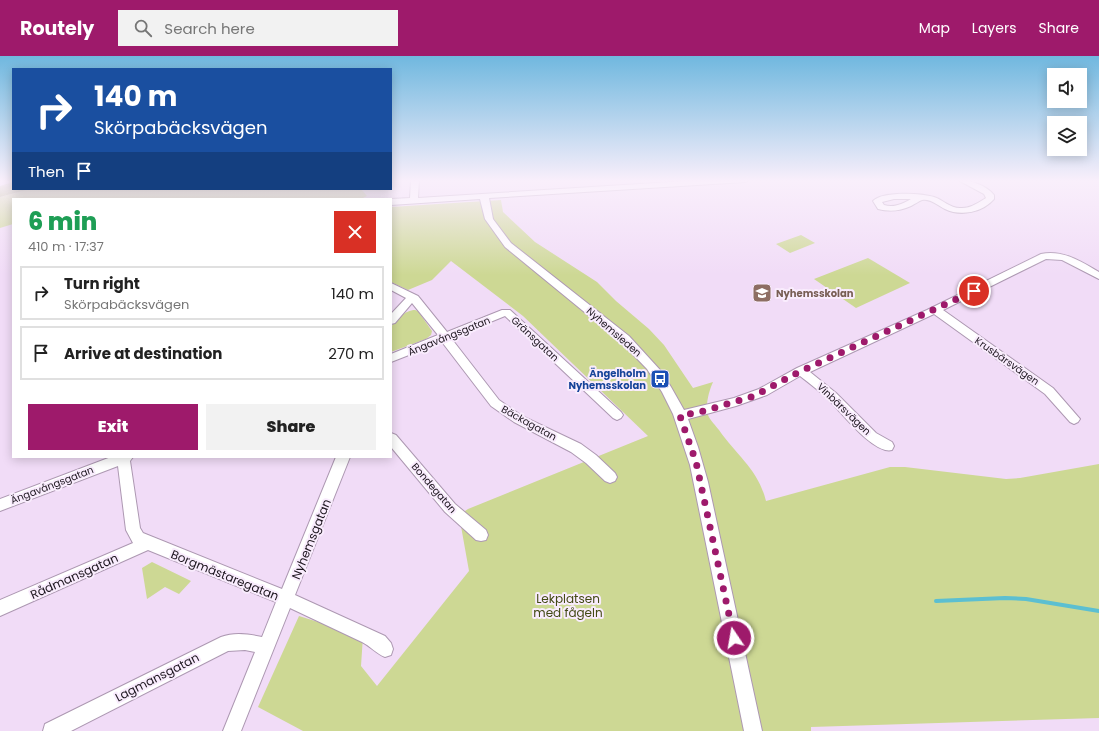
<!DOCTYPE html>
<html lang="en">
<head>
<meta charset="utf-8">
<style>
  :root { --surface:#fff; --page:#f2f2f2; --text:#222; --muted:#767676; --line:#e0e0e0; --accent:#9e1a6b }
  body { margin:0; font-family:Poppins,sans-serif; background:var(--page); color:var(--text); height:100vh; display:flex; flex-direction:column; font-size:15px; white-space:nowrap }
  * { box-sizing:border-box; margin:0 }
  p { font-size:13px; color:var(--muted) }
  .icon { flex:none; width:22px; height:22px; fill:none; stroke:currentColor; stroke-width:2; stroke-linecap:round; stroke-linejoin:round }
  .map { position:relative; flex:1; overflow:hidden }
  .drawer { position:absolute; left:12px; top:142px; width:380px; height:260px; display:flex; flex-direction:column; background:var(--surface); border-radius:0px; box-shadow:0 2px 10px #0003 }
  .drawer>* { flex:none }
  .top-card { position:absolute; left:12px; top:12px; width:380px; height:122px; border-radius:0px; box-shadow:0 2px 10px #0003; background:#1a4fa0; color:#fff; overflow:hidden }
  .fabs { position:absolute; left:1047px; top:12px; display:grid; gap:8px }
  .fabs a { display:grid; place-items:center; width:40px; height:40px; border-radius:0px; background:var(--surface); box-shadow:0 2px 10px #0003; font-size:20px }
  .pin { position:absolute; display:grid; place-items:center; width:34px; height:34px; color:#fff; margin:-17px; border:2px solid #fff; border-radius:50%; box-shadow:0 1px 4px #0007 }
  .me { position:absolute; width:44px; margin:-22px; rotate:348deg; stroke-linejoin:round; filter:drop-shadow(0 0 3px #0008) }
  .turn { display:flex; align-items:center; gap:14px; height:84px; padding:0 16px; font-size:18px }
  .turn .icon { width:52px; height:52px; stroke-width:2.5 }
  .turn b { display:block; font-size:28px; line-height:34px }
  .then { display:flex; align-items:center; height:38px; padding:0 16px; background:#0003; gap:8px; font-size:15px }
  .round { display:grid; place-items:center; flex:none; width:42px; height:42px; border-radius:0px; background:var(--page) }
  .headline { display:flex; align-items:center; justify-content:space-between; height:68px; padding:0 16px }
  h1 { font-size:24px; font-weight:800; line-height:30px; color:#1e9e55 }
  .action { display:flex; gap:8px; margin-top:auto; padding:8px 16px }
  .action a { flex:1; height:46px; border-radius:0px; background:var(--accent); color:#fff; font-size:16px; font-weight:800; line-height:46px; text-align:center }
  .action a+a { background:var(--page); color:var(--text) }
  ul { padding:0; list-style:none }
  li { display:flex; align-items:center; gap:12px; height:54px; margin:0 8px 6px; padding:0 8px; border:2px solid var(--line); border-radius:0px }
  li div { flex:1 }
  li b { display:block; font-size:15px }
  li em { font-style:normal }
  header { display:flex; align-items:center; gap:24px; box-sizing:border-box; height:56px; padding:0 20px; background:var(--accent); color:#fff }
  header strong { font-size:19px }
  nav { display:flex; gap:22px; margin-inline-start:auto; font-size:14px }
  .search { width:280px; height:36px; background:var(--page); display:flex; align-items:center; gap:10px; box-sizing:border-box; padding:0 14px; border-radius:0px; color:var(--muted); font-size:15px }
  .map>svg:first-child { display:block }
</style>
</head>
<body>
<header>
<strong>Routely</strong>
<div class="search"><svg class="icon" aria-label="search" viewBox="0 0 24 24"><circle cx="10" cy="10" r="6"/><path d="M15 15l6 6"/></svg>Search here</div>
<nav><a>Map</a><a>Layers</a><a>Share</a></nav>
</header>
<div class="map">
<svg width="1099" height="675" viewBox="0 0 1099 675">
  <rect width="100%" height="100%" fill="#f1dcf7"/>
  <g fill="#cdd894">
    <polygon points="30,133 361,133 367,140 361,143 13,143 13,168 0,172 0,141"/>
    <path d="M501,144l2,12 32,30 62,40 19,19 33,28 15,16 29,43 20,-6c-4,9 -8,23 -5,33 2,5 8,11 11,15 18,26 39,39 47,71l124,-34h15l101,12 14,-1 79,-14v254l-288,9v4h-508l-45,-24 41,-91 64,20 -2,30 16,20 92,-115 -10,-56 9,-6 180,-73 -125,-120 -72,-55 -19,19 -24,10 -17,-8v-75z"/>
    <polygon points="801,179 815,187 790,197 776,188"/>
    <polygon points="868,202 910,227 856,252 814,223"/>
    <path d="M415,254l3,1 14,20 -1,4 -5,4 -35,13c0,-7 -1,-16 0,-23 2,-9 15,-19 24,-19z"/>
    <polygon points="152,506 191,525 179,538 165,531 147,543 142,512"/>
  </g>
  <polygon fill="#a1ac64" points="13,126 13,133 30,133 0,141 0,130"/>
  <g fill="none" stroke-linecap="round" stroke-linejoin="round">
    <polyline stroke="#5cbfd1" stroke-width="4" points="936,545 1005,542 1026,543 1099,555"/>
    <defs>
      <g id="street">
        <path d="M411,124h8l-1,18 285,-18h46l-4,2 -256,16 4,21 18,24 118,93 32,35 10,16 13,23 50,-12 25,-9 38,-21 130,-58 114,-56c21,-5 41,8 58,18v7l-37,-19 -16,-1 -103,51 110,78 27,31 -2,3 -4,2 -4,-2 -25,-28 -111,-80 -124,58 26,21 40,40 16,9 2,4 -2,4c-18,5 -51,-38 -63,-50 -9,-9 -19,-16 -29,-24l-33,19 -31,11 -48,13 10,28 10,35 54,249h-18l-54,-266 -17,-51 -11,-22 -15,-23 -26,-27 -116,-95 -20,-28 -5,-20 -89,6v-6l19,-1z"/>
        <path d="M958,124c12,0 28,5 36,15v4c-11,13 -33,18 -49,10 -6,-3 -15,-11 -23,-9 -3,1 -7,4 -11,6 -11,5 -21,6 -33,3l-5,-8c9,-10 48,-8 61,-4 9,3 16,11 26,11 9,1 18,-5 26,-10l-2,-4zM894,143h17c-9,5 -17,9 -27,6l-2,-3z"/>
        <polygon points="391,227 418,240 447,276 502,254 510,254 621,356 623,359 621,362 617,364 613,362 505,260 451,282 499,344 522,360 581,388 596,399 615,417 617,421 615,425 610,427 605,425 586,407 571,396 514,366 491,350 442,286 391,306 391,298 438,279 412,247 395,267 391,268 391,258 406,242 391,234"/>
        <polygon points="391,377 396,379 455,448 486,474 488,479 486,484 481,485 476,484 445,456 391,391"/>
        <path d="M111,401h22l-3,4 10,67 3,5 139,56 54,-132h14l-55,138 90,41 6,7 2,6 -2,6 -6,2c-8,-3 -15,-11 -23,-15l-72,-34 -49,123h-18l32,-79 -10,-2 -17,1 -157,80h-28l2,-7 176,-87c13,-5 27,-3 41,0l14,-35 -128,-52 -148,66v-16l133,-57 -7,-13 -8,-64 -118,45v-12z"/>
      </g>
    </defs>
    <use href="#street" stroke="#ad98b2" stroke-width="2"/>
    <use href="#street" fill="#fff" fill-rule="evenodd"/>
  </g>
  <linearGradient id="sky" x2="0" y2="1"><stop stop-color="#70b8df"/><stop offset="0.57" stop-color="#f9effb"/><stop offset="1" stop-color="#f9effb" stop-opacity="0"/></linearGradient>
  <rect width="1099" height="219" fill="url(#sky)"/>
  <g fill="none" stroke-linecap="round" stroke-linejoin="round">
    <polyline stroke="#9e1a6b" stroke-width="7" stroke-dasharray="0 12.6" points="734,582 696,406 680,360 704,355 754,340 797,317 974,235"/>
  </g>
  <defs>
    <symbol id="school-square" viewBox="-11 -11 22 22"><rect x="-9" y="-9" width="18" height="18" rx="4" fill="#8d6e63" stroke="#f9ecfd"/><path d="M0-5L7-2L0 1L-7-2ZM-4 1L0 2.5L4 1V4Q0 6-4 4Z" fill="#fff"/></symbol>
    <symbol id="bus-square" viewBox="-11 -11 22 22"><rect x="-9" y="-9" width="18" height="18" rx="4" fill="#1a4fb4" stroke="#f9ecfd"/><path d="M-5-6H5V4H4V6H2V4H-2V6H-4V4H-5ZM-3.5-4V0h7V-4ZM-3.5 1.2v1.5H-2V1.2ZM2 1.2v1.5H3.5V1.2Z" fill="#fff"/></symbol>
  </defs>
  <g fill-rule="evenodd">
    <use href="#school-square" x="751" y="226" width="22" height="22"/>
    <use href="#bus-square" x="649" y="312" width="22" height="22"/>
  </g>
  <g text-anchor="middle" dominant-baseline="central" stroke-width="4" stroke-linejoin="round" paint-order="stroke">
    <g font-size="10" font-weight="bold" fill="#785e54" stroke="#f9ecfd" text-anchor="start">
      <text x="776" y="237">Nyhemsskolan</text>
    </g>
    <g font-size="10" fill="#1d161f" stroke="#f9ecfd">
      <text transform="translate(614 276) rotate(41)">Nyhemsleden</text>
      <text transform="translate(449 280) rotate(-22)">Ängavångsgatan</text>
      <text transform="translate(535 283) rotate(43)">Gränsgatan</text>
      <text transform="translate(1007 305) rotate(35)">Krusbärsvägen</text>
      <text transform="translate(844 353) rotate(44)">Vinbärsvägen</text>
      <text transform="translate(529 367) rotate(29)">Bäckagatan</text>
      <text transform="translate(52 429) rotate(-21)">Ängavångsgatan</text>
      <text transform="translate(434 432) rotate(49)">Bondegatan</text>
    </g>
    <g font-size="10" font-weight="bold" fill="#164399" stroke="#f9ecfd" text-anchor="end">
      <text x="646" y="317">Ängelholm<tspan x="646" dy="12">Nyhemsskolan</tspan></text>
    </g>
    <g font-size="12" fill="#1d161f" stroke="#f9ecfd">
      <text transform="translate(311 483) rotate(-68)">Nyhemsgatan</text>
      <text transform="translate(225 519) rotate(22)">Borgmästaregatan</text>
      <text transform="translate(74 520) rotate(-24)">Rådmansgatan</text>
      <text transform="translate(157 621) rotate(-27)">Lagmansgatan</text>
    </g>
    <g font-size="12" fill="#434a14" stroke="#f9ecfd">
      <text x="568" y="542">Lekplatsen<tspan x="568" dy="14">med fågeln</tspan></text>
    </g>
  </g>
</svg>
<div class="fabs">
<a><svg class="icon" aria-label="sound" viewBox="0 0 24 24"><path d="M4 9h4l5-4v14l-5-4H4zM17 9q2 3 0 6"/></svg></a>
<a><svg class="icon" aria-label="layers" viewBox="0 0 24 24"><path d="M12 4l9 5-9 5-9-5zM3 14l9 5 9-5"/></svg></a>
</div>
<div class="pin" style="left:974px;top:235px;background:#d93025"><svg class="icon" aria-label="arrive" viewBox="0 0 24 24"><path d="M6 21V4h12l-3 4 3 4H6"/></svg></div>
<svg class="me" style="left:734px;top:582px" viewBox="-20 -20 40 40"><circle r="17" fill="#9e1a6b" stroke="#fff" stroke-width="3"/><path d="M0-11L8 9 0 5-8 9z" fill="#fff"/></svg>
<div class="top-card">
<div class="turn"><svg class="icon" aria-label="right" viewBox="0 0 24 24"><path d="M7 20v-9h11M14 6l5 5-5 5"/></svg><div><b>140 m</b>Skörpabäcksvägen</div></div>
<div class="then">Then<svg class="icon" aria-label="arrive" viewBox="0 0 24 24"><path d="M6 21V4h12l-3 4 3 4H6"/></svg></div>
</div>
<section class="drawer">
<div class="headline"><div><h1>6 min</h1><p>410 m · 17:37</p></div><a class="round" style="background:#d93025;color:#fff"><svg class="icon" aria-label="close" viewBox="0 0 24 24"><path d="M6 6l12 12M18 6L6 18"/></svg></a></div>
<ul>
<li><svg class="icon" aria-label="right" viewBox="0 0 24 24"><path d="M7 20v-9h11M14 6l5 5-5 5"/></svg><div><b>Turn right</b><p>Skörpabäcksvägen</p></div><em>140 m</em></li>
<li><svg class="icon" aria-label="arrive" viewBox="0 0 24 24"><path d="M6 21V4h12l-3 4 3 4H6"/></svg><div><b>Arrive at destination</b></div><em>270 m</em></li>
</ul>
<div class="action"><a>Exit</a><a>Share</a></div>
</section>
</div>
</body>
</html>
